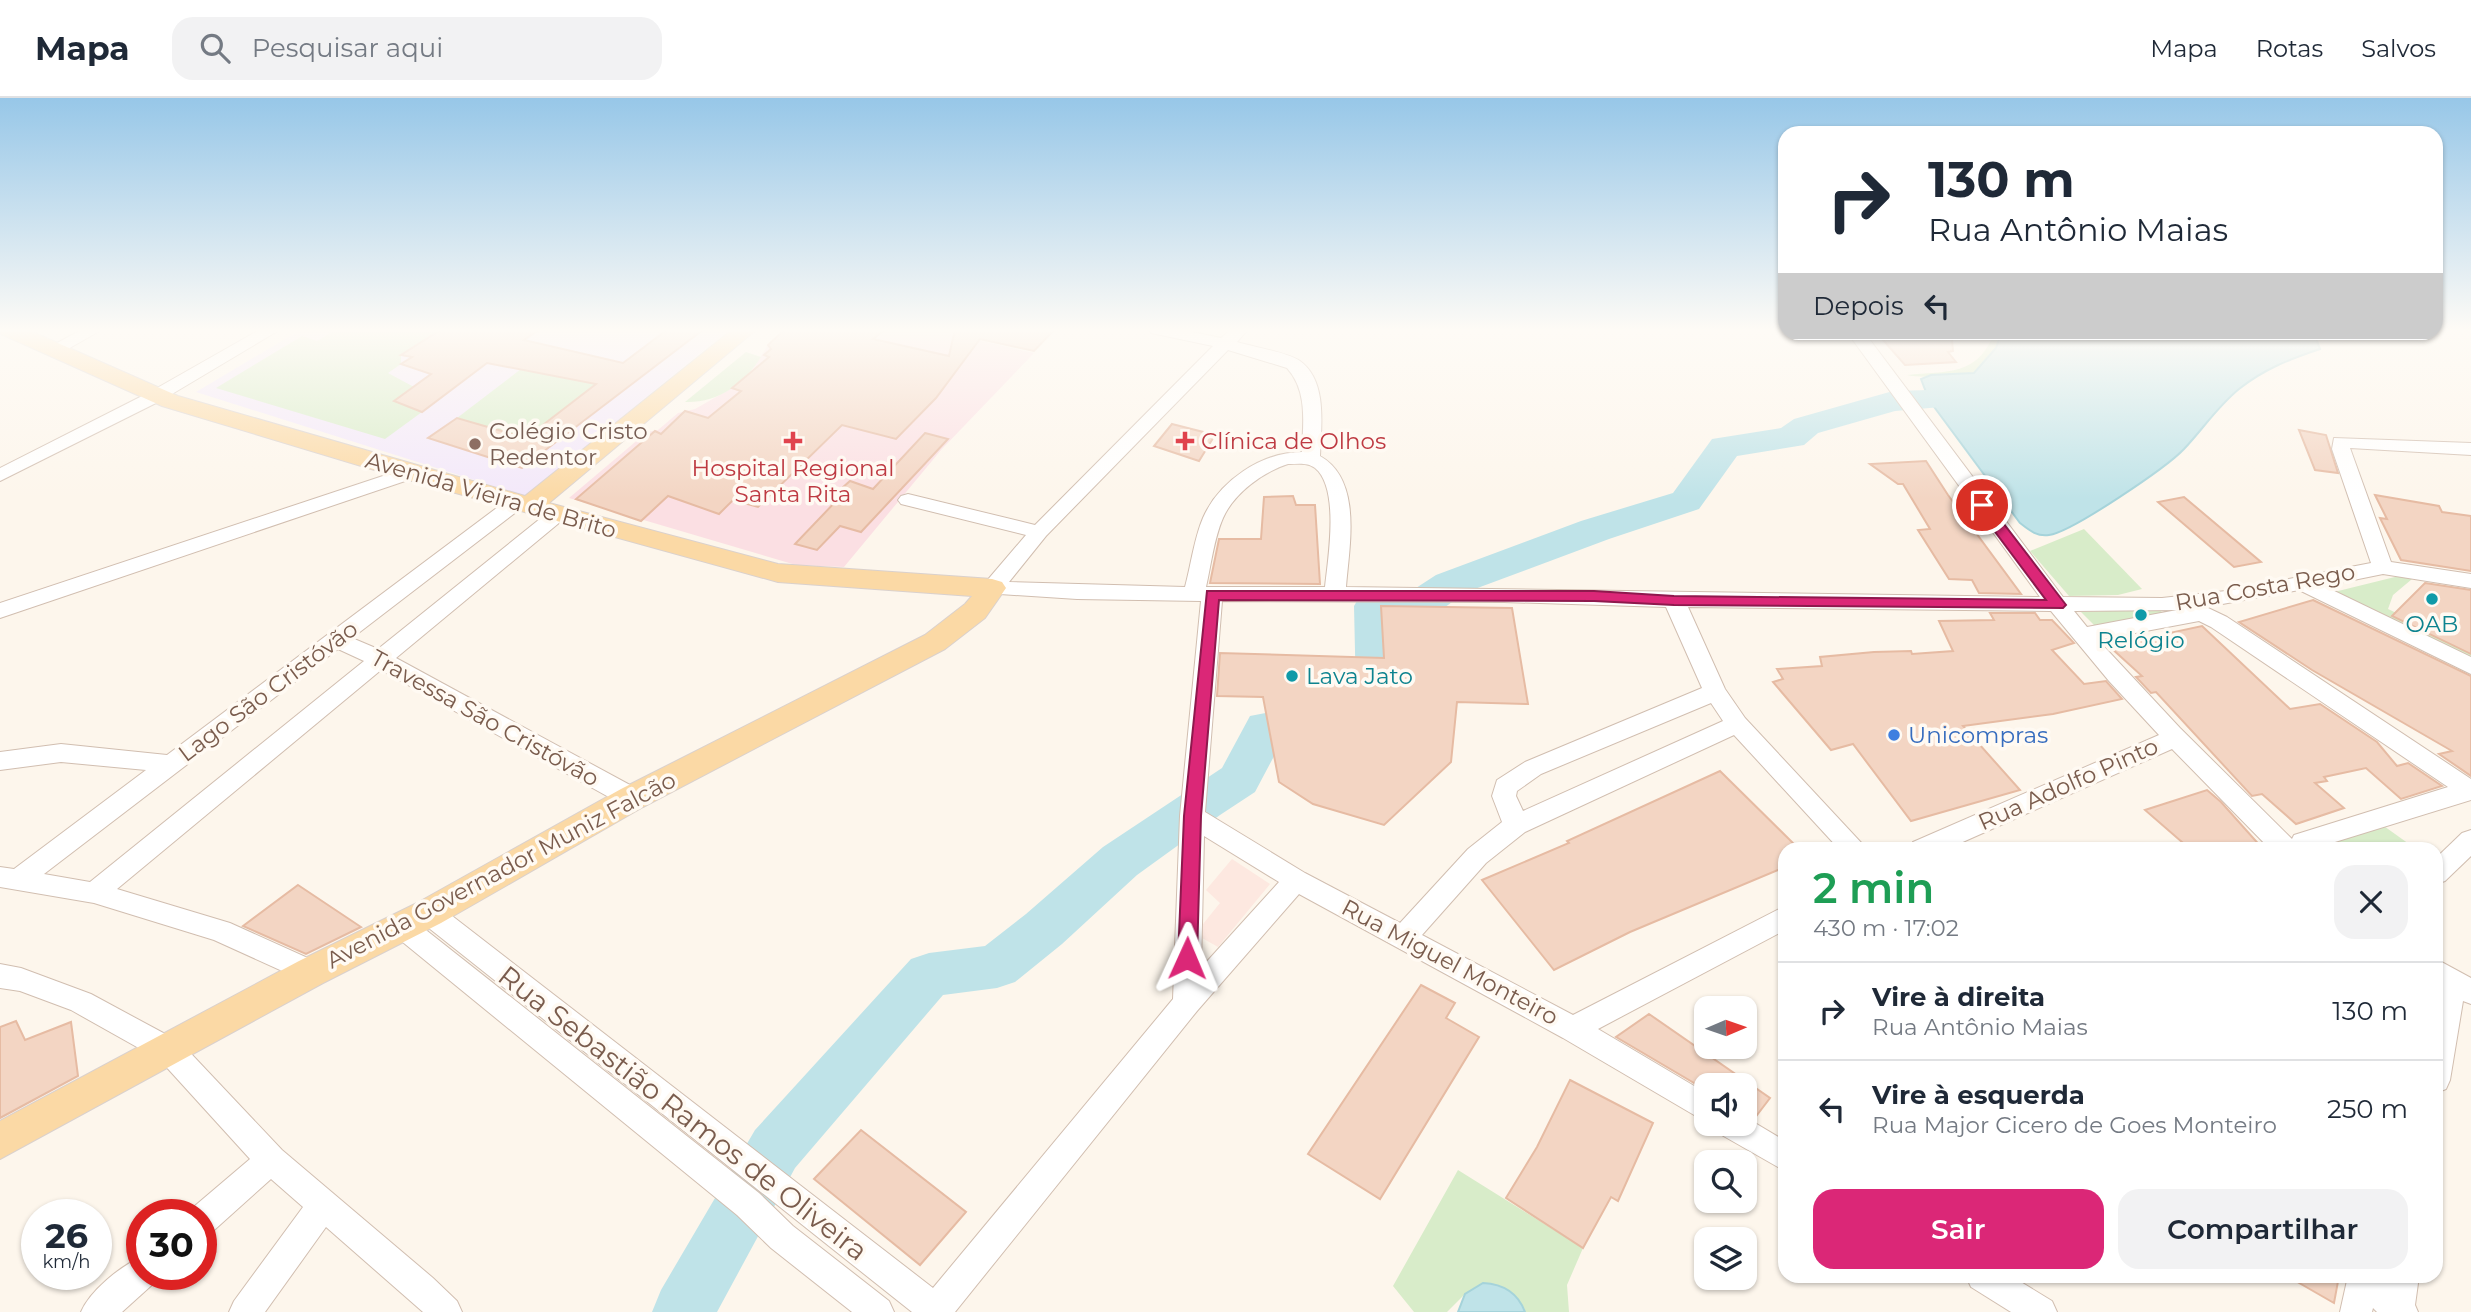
<!DOCTYPE html>
<html lang="pt">
<head>
<meta charset="utf-8">
<style>
  :root { --surface:#fff; --page:#f2f2f3; --text:#1f2937; --muted:#747a83; --line:#e0e1e3; --accent:#db2777 }
  body { margin:0; font-family:Montserrat,sans-serif; background:var(--page); color:var(--text); height:100vh; display:flex; flex-direction:column; font-size:26px; white-space:nowrap }
  * { box-sizing:border-box; margin:0 }
  p { font-size:23px; color:var(--muted) }
  .icon { flex:none; width:38px; height:38px; fill:none; stroke:currentColor; stroke-width:2; stroke-linecap:round; stroke-linejoin:round }
  .map { position:relative; flex:1; overflow:hidden }
  .details { position:absolute; left:1778px; top:744px; width:665px; height:441px; display:flex; flex-direction:column; background:var(--surface); border-radius:21px; box-shadow:0 2px 5px #0004 }
  .details>* { flex:none }
  .top-card { position:absolute; left:1778px; top:28px; width:665px; height:214px; border-radius:21px; box-shadow:0 2px 5px #0004; background:#fff; color:var(--text); overflow:hidden }
  .needle { width:46px; rotate:88deg }
  .buttons { position:absolute; left:1694px; top:898px; display:grid; gap:14px }
  .buttons a { display:grid; place-items:center; width:63px; height:63px; border-radius:14px; background:var(--surface); box-shadow:0 2px 5px #0004; font-size:35px }
  .speed { position:absolute; left:21px; top:1101px; display:flex; gap:14px; font-size:35px; font-weight:700; text-align:center }
  .speed>* { display:grid; place-content:center; width:91px; height:91px; border-radius:50%; background:var(--surface); box-shadow:0 2px 5px #0004; line-height:1 }
  .speed small { font-size:18px; font-weight:400 }
  .speed .limit { border:10px solid #d22; background:#fff; color:#111 }
  .pin { position:absolute; display:grid; place-items:center; width:60px; height:60px; color:#fff; margin:-30px; border:4px solid #fff; border-radius:50%; box-shadow:0 2px 7px #0007 }
  .me { position:absolute; width:77px; margin:-38px; rotate:1deg; stroke-linejoin:round; filter:drop-shadow(0 0 5px #0008) }
  .turn { display:flex; align-items:center; gap:24px; height:147px; padding:0 35px; font-size:32px }
  .turn .icon { width:91px; height:91px; stroke-width:2.5 }
  .turn b { display:block; font-size:49px; line-height:60px }
  .then { display:flex; align-items:center; height:66px; padding:0 35px; background:#0003; gap:14px; font-size:26px }
  .round { display:grid; place-items:center; flex:none; width:74px; height:74px; border-radius:21px; background:var(--page) }
  .overview { display:flex; align-items:center; justify-content:space-between; height:119px; padding:0 35px }
  h1 { font-size:42px; font-weight:600; line-height:52px; color:#1e9e55 }
  .cta { display:flex; gap:14px; margin-top:auto; padding:14px 35px }
  .cta a { flex:1; height:80px; border-radius:21px; background:var(--accent); color:#fff; font-size:28px; font-weight:600; line-height:80px; text-align:center }
  .cta a+a { background:var(--page); color:var(--text) }
  ul { padding:0; list-style:none }
  li { display:flex; align-items:center; gap:21px; height:98px; padding:0 35px; border-top:2px solid var(--line) }
  li div { flex:1 }
  li b { display:block; font-size:26px }
  li em { font-style:normal }
  header { display:flex; align-items:center; gap:42px; box-sizing:border-box; height:98px; padding:0 35px; background:var(--surface); border-bottom:2px solid var(--line) }
  header strong { font-size:33px }
  nav { display:flex; gap:38px; margin-inline-start:auto; font-size:24px }
  .search { width:490px; height:63px; background:var(--page); display:flex; align-items:center; gap:18px; box-sizing:border-box; padding:0 24px; border-radius:21px; color:var(--muted); font-size:26px }
  .map>svg:first-child { display:block }
</style>
</head>
<body>
<header>
<strong>Mapa</strong>
<div class="search"><svg class="icon" aria-label="search" viewBox="0 0 24 24"><circle cx="10" cy="10" r="6"/><path d="M15 15l6 6"/></svg>Pesquisar aqui</div>
<nav><a>Mapa</a><a>Rotas</a><a>Salvos</a></nav>
</header>
<div class="map">
<svg width="2471" height="1214" viewBox="0 0 2471 1214">
  <rect width="100%" height="100%" fill="#fdf6ec"/>
  <polygon fill="#fde8e0" points="1232,761 1270,786 1218,849 1195,836 1220,805 1206,792"/>
  <polygon fill="#f3e8fa" points="302,231 730,231 525,398 196,294"/>
  <polygon fill="#fbdfe3" points="792,231 988,231 977,242 1034,255 941,352 844,469 796,467 569,400 647,334 658,332 678,315 695,311 732,290 751,274 768,247"/>
  <g fill="#d8ecc9">
    <polygon points="337,231 442,231 401,257 401,266 388,275 414,289 395,303 422,314 385,341 216,290 302,238 317,243"/>
    <path d="M1994,235h7l-5,15 -22,25c-17,2 -52,6 -67,2 40,-4 71,1 87,-42z"/>
    <path d="M746,254l15,5c-17,27 -43,46 -76,45z"/>
    <polygon points="521,271 596,286 526,340 457,320"/>
    <polygon points="2084,431 2142,491 2118,497 2069,498 2030,453"/>
    <polygon points="2407,476 2418,476 2393,497 2388,511 2471,550 2471,567 2326,496"/>
    <polygon points="2159,511 2167,520 2097,530 2081,514"/>
    <polygon points="2374,721 2416,751 2311,751"/>
    <polygon points="1458,1072 1583,1150 1567,1187 1569,1214 1523,1214 1465,1196 1447,1214 1414,1214 1393,1188"/>
  </g>
  <g fill="#bfe3e8" stroke="#a5d3da" stroke-width="2">
    <path d="M2001,235h313l6,16c-30,10 -56,20 -81,40 -22,18 -36,40 -55,60 -17,18 -112,83 -135,86 -12,2 -20,-5 -29,-12l-91,-123 -8,-21 10,-4 43,-2 22,-25z"/>
    <path d="M1483,1185c20,1 35,10 42,29h-67l7,-18z"/>
  </g>
  <g fill="none" stroke-linecap="round" stroke-linejoin="round">
    <polygon fill="#bfe3e8" fill-rule="evenodd" points="1929,292 1941,295 1946,302 1941,309 1895,313 1818,335 1804,347 1737,358 1699,411 1609,441 1464,495 1440,513 1395,520 1400,610 1394,621 1282,643 1255,694 1220,717 1137,777 1062,846 1015,884 997,890 943,897 795,1070 717,1214 652,1214 661,1192 755,1032 911,861 929,855 985,848 1026,816 1103,749 1222,670 1250,618 1356,598 1354,508 1360,498 1416,490 1436,477 1581,423 1673,395 1712,341 1781,330 1794,321 1893,293"/>
  </g>
  <g fill="#f3d5c3" stroke="#e6bba3" stroke-width="2">
    <polygon points="442,231 540,231 524,242 623,265 668,231 704,231 522,370 428,340 457,320 526,340 596,286 487,265 422,314 394,303 431,276 401,266 412,259 401,257"/>
    <polygon points="785,231 886,231 873,241 949,258 955,231 1055,231 1034,253 980,241 936,300 896,341 842,327 758,409 733,402 719,416 668,398 641,423 576,401 655,333 661,336 685,313 708,320 741,293 732,290 769,259 764,257 771,251 768,247"/>
    <polygon points="1876,234 1947,234 1952,242 1953,253 1948,254 1956,264 1905,267"/>
    <polygon points="1172,326 1215,337 1199,363 1154,348"/>
    <polygon points="2299,332 2326,337 2338,375 2315,372"/>
    <polygon points="925,335 948,341 861,434 840,428 817,452 795,446 839,400 833,398 850,383 873,391"/>
    <polygon points="1926,363 1948,397 2021,496 1979,495 1972,482 1949,481 1918,432 1930,431 1903,386 1898,386 1870,366"/>
    <polygon points="2375,397 2439,408 2442,414 2471,418 2471,473 2401,462 2380,420 2387,421"/>
    <polygon points="1293,398 1296,407 1315,407 1320,486 1210,485 1219,441 1261,441 1264,399"/>
    <polygon points="2184,399 2261,464 2234,469 2158,404"/>
    <polygon points="2425,485 2471,492 2471,556 2392,518"/>
    <polygon points="2313,502 2471,578 2471,678 2439,656 2452,653 2312,572 2239,524"/>
    <polygon points="1381,508 1512,510 1528,606 1457,604 1451,664 1384,727 1313,706 1279,684 1263,599 1217,598 1220,555 1384,560"/>
    <polygon points="1990,515 2035,515 2040,522 2052,522 2074,545 2052,552 2084,586 2106,583 2122,601 2053,616 1963,628 2020,692 1911,723 1853,646 1831,652 1773,584 1783,581 1777,571 1822,568 1820,559 1874,554 1911,553 1912,556 1953,553 1939,523 1994,522"/>
    <polygon points="2202,528 2290,611 2320,606 2377,644 2397,668 2408,665 2442,688 2401,701 2366,670 2324,679 2327,683 2315,685 2344,710 2296,726 2262,696 2252,698 2156,594 2151,595 2136,579 2142,578 2109,548"/>
    <polygon points="1720,673 1799,751 1785,751 1785,769 1630,834 1554,872 1482,782 1569,745 1567,743"/>
    <polygon points="2207,692 2221,704 2263,751 2190,751 2145,712"/>
    <polygon points="298,787 361,829 306,856 243,828"/>
    <polygon points="1421,887 1455,905 1446,920 1479,939 1380,1101 1308,1056"/>
    <polygon points="1649,916 1770,1000 1754,1021 1745,1016 1745,987 1706,987 1706,992 1616,939"/>
    <polygon points="16,923 25,942 71,924 78,978 0,1020 0,929"/>
    <polygon points="1570,982 1653,1025 1618,1103 1611,1099 1583,1150 1506,1100 1537,1049"/>
    <polygon points="861,1032 966,1114 920,1167 814,1081"/>
    <polygon points="2287,1178 2339,1178 2334,1205"/>
  </g>
  <g fill="none" stroke-linecap="round" stroke-linejoin="round">
    <defs>
      <g id="minor">
        <polygon points="83,231 103,231 61,255 49,255 46,251"/>
        <polygon points="261,231 281,231 162,302 0,383 0,370 150,294"/>
        <path d="M1149,231h29l43,9 10,-9h17l-11,13c16,5 50,10 63,19 28,20 21,66 20,95 43,24 29,91 26,131l694,10 -193,-265h17l199,265 99,1 64,-7 145,-28 -39,-114 2,-11 137,5v12l-121,-7 41,114 80,12v14l-88,-14 -59,12 147,71v17l-172,-84 -93,17 21,10 244,162v21l-149,46 1,3h-53l-98,-100 -225,100h-37l3,-7 246,-107 -50,-54 -58,-70 -363,-4 37,82 20,29 122,131h-28l-105,-114 -209,97 -39,31 -64,72 151,80 212,-109v24l-187,99 108,64v29l-143,-84 -264,-144 -102,117 -242,301h-43l-492,-391 -4,-8 4,-8 9,-3 9,3 495,383 240,-289 7,-183 21,-215 -124,-2 -92,-6 -3,-5 3,-5 41,-48 -125,-31 -3,-4 3,-4 7,-2 127,31 178,-179 -62,-13zM1228,252l59,18c21,23 16,55 15,84 -40,0 -83,29 -99,66 -9,21 -12,47 -18,69l-176,-5 37,-46zM1288,366c10,0 19,-2 27,4 25,20 13,91 10,119h-119c5,-22 8,-49 17,-69 11,-25 40,-46 65,-54zM1222,503l282,1 162,5 36,81 -177,74 -28,18 -5,16 10,26 -34,27 -68,74 -95,-50 -100,-61zM2177,512l-90,17 -13,-16zM2199,523l12,6 237,160 -154,48 -2,4 -112,-111 -82,-88zM1711,605l12,18 -200,90 -7,-15 1,-5 24,-17zM1204,738l75,46 -78,86z"/>
        <polygon points="410,369 417,371 420,375 417,379 0,520 0,505"/>
        <path d="M517,398l7,2 3,4 -3,4 -172,132 26,11 173,-139h14l3,4 -3,4 -169,140 245,133 3,7 -3,7 -9,2 -9,-2 -242,-135 -264,219 113,34 91,41 4,8 -4,8 -10,4 -97,-44 -120,-37 -94,-16v-20l14,2 132,-99 -85,-8 -61,8v-18l61,-8 106,11 343,-257zM338,551l26,12 -274,221 -46,-8z"/>
        <polygon points="2471,732 2471,758 2445,783 2436,786 2436,760 2462,735"/>
        <polygon points="403,818 412,821 759,1095 793,1128 889,1203 894,1214 852,1214 771,1150 737,1117 394,837 390,829 394,821"/>
        <polygon points="2436,861 2471,880 2471,906 2463,903 2450,982 2446,991 2436,995"/>
        <polygon points="0,866 21,870 91,896 180,944 282,1052 433,1180 457,1203 462,1214 423,1214 326,1129 265,1214 229,1214 234,1203 303,1109 271,1081 212,1134 201,1138 201,1116 188,1116 190,1112 250,1061 160,962 71,912 20,893 0,890"/>
        <polygon points="1745,1019 1785,1043 1785,1073 1720,1036 1715,1026 1745,1026"/>
        <path d="M142,1159v17h15l-4,10 -31,28h-41c9,-21 39,-46 61,-55z"/>
        <polygon points="1966,1178 2011,1178 2052,1203 2057,1214 2011,1214 1971,1189"/>
        <polygon points="2348,1178 2384,1178 2387,1180 2387,1178 2419,1178 2415,1207 2418,1214 2377,1214 2373,1210 2372,1214 2340,1214"/>
      </g>
      <polygon id="major" points="0,231 26,231 178,298 525,398 733,231 757,231 549,405 778,466 992,481 1002,484 1006,490 985,520 945,551 643,709 441,825 323,885 0,1061 0,1023 299,863 417,805 621,691 925,537 965,506 972,498 778,484 401,380 162,308 1,236"/>
    </defs>
    <use href="#minor" stroke="#d1beb0" stroke-width="2"/>
    <use href="#major" stroke="#dad1cd" stroke-width="2"/>
    <use href="#minor" fill="#fff" fill-rule="evenodd"/>
    <use href="#major" fill="#fbd9a5" fill-rule="evenodd"/>
  </g>
  <linearGradient id="sky" x2="0" y2="1"><stop stop-color="#97c7e8"/><stop offset="0.58" stop-color="#fefbf6"/><stop offset="1" stop-color="#fefbf6" stop-opacity="0"/></linearGradient>
  <rect width="2471" height="401" fill="url(#sky)"/>
  <polygon fill="#db2777" stroke="#8e194d" stroke-width="2" points="1982,403 1987,404 2063,503 2066,507 2063,510 1674,507 1594,503 1219,502 1201,718 1197,860 1194,865 1187,868 1181,865 1178,860 1184,718 1207,493 1594,493 1674,498 2046,502 1975,407"/>
  <g fill="#e0444e" stroke="#fffaf3" stroke-width="2.5">
    <path d="M789.5 332.5h7v7h7v7h-7v7h-7v-7h-7v-7h7z"/>
    <path d="M1181.5 332.5h7v7h7v7h-7v7h-7v-7h-7v-7h7z"/>
  </g>
  <circle fill="#8d6e63" stroke="#fffaf3" stroke-width="2.5" cx="475" cy="346" r="7"/>
  <g fill="#0f9aa8" stroke="#fffaf3" stroke-width="2.5">
    <circle cx="2432" cy="501" r="7"/>
    <circle cx="2141" cy="517" r="7"/>
    <circle cx="1292" cy="578" r="7"/>
  </g>
  <circle fill="#3f7fe0" stroke="#fffaf3" stroke-width="2.5" cx="1894" cy="637" r="7"/>
  <g text-anchor="middle" dominant-baseline="central" stroke-width="7" stroke-linejoin="round" paint-order="stroke">
    <g font-size="23" fill="#785e54" stroke="#fffaf3" text-anchor="start">
      <text x="489" y="333">Colégio Cristo<tspan x="489" dy="26">Redentor</tspan></text>
    </g>
    <g font-size="23" fill="#be3a42" stroke="#fffaf3" text-anchor="start">
      <text x="1201" y="343">Clínica de Olhos</text>
      <text x="793" y="370" text-anchor="middle">Hospital Regional<tspan x="793" dy="26">Santa Rita</tspan></text>
    </g>
    <g font-size="23" fill="#7a5c4d" stroke="#fffaf3">
      <text transform="translate(491 397) rotate(16)">Avenida Vieira de Brito</text>
      <text transform="translate(2265 489) rotate(-10)">Rua Costa Rego</text>
      <text transform="translate(268 593) rotate(-37)">Lago São Cristóvão</text>
      <text transform="translate(485 620) rotate(29)">Travessa São Cristóvão</text>
      <text transform="translate(2068 686) rotate(-24)">Rua Adolfo Pinto</text>
      <text transform="translate(501 772) rotate(-28)">Avenida Governador Muniz Falcão</text>
      <text transform="translate(1450 864) rotate(28)">Rua Miguel Monteiro</text>
    </g>
    <g font-size="23" fill="#0d838f" stroke="#fffaf3">
      <text x="2432" y="526">OAB</text>
      <text x="2141" y="542">Relógio</text>
      <text x="1306" y="578" text-anchor="start">Lava Jato</text>
    </g>
    <g font-size="23" fill="#366cbe" stroke="#fffaf3" text-anchor="start">
      <text x="1908" y="637">Unicompras</text>
    </g>
    <g font-size="28" fill="#7a5c4d" stroke="#fffaf3">
      <text transform="translate(683 1015) rotate(38)">Rua Sebastião Ramos de Oliveira</text>
    </g>
  </g>
</svg>
<div class="buttons">
<a><svg class="needle" viewBox="-14 -14 28 28"><path d="M0-13l5 13h-10z" fill="#e53935"/><path d="M0 13l5-13h-10z" fill="#747a83"/></svg></a>
<a><svg class="icon" aria-label="sound" viewBox="0 0 24 24"><path d="M4 9h4l5-4v14l-5-4H4zM17 9q2 3 0 6"/></svg></a>
<a><svg class="icon" aria-label="search" viewBox="0 0 24 24"><circle cx="10" cy="10" r="6"/><path d="M15 15l6 6"/></svg></a>
<a><svg class="icon" aria-label="layers" viewBox="0 0 24 24"><path d="M12 4l9 5-9 5-9-5zM3 14l9 5 9-5"/></svg></a>
</div>
<div class="speed"><div>26<small>km/h</small></div><div class="limit">30</div></div>
<div class="pin" style="left:1982px;top:407px;background:#d93025"><svg class="icon" aria-label="arrive" viewBox="0 0 24 24"><path d="M6 21V4h12l-3 4 3 4H6"/></svg></div>
<svg class="me" style="left:1187px;top:860px" viewBox="-20 -20 40 40"><path d="M0-17L14 15 0 8-14 15z" fill="#db2777" stroke="#fff" stroke-width="4"/></svg>
<div class="top-card">
<div class="turn"><svg class="icon" aria-label="right" viewBox="0 0 24 24"><path d="M7 20v-9h11M14 6l5 5-5 5"/></svg><div><b>130 m</b>Rua Antônio Maias</div></div>
<div class="then">Depois<svg class="icon" aria-label="left" viewBox="0 0 24 24"><path d="M17 20v-9H6M10 6l-5 5 5 5"/></svg></div>
</div>
<section class="details">
<div class="overview"><div><h1>2 min</h1><p>430 m · 17:02</p></div><a class="round"><svg class="icon" aria-label="close" viewBox="0 0 24 24"><path d="M6 6l12 12M18 6L6 18"/></svg></a></div>
<ul>
<li><svg class="icon" aria-label="right" viewBox="0 0 24 24"><path d="M7 20v-9h11M14 6l5 5-5 5"/></svg><div><b>Vire à direita</b><p>Rua Antônio Maias</p></div><em>130 m</em></li>
<li><svg class="icon" aria-label="left" viewBox="0 0 24 24"><path d="M17 20v-9H6M10 6l-5 5 5 5"/></svg><div><b>Vire à esquerda</b><p>Rua Major Cicero de Goes Monteiro</p></div><em>250 m</em></li>
</ul>
<div class="cta"><a>Sair</a><a>Compartilhar</a></div>
</section>
</div>
</body>
</html>
